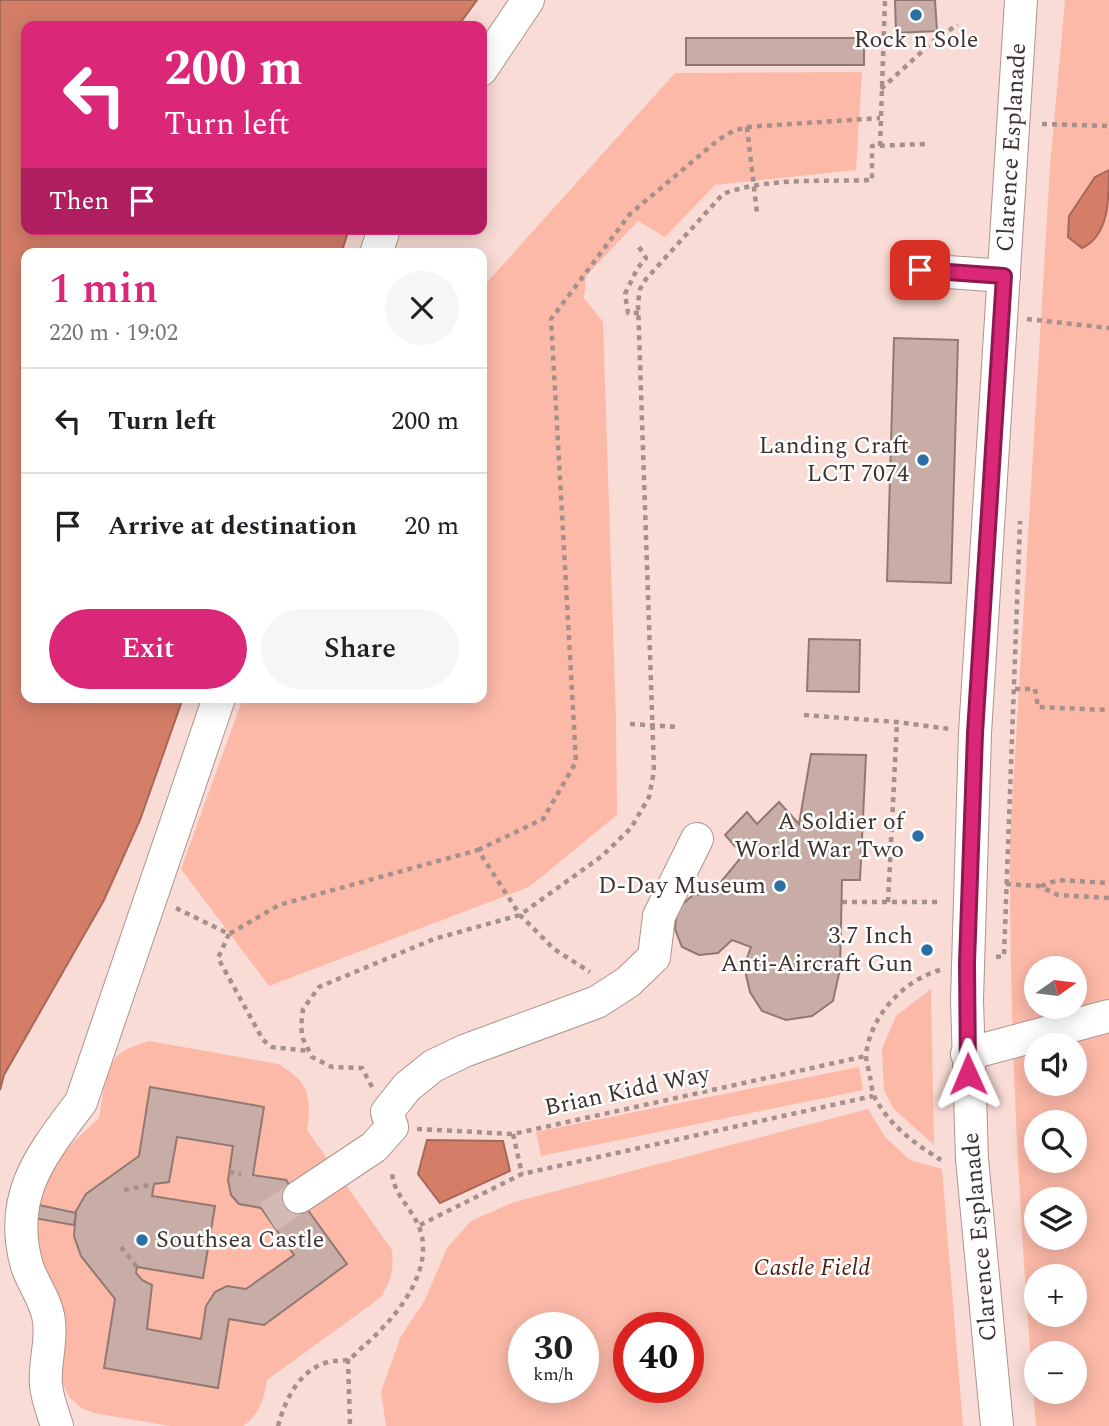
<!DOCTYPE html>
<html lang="en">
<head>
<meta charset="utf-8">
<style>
  :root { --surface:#fff; --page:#f6f6f6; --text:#202124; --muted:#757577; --line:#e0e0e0; --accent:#db2777 }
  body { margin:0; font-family:Spectral,serif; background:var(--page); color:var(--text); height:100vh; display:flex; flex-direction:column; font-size:26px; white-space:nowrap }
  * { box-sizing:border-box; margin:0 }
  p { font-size:23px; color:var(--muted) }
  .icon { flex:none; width:38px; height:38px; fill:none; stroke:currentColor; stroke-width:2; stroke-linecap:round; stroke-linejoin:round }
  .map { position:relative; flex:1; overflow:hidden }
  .side { position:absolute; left:21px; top:248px; width:466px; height:455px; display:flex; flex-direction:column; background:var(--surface); border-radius:14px; box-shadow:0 4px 18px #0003 }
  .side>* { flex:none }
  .hud { position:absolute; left:21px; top:21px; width:466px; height:214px; border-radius:14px; box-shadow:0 4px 18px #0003; background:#db2777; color:#fff; overflow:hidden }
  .needle { width:46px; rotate:76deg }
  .fabs { position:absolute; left:1024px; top:956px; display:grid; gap:14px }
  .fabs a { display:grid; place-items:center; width:63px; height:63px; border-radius:50%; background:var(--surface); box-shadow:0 4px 18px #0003; font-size:35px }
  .speed { position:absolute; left:508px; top:1312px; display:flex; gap:14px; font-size:35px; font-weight:700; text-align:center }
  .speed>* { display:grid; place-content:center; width:91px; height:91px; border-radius:50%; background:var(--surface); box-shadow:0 4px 18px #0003; line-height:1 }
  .speed small { font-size:18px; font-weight:400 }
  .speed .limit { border:10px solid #d22; background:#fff; color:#111 }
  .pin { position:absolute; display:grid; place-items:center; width:60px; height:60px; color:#fff; margin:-30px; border-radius:14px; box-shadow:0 4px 10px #0006 }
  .me { position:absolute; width:77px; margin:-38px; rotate:359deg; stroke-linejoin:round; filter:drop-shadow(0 0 5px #0008) }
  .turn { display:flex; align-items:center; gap:24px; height:147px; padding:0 28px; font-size:32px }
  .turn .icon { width:91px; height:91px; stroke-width:2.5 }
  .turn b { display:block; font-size:49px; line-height:60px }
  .then { display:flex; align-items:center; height:66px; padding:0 28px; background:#0003; gap:14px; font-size:26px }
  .round { display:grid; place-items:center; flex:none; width:74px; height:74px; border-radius:37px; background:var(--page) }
  .headline { display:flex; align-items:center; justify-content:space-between; height:119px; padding:0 28px }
  h1 { font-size:42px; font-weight:600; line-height:52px; color:var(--accent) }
  .button { display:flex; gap:14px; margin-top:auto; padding:14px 28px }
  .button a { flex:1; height:80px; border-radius:42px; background:var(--accent); color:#fff; font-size:28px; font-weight:600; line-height:80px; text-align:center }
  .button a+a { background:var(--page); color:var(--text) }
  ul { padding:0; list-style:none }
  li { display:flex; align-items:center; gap:21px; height:105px; padding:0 28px; border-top:2px solid var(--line) }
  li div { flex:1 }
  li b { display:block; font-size:26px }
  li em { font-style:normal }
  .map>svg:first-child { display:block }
</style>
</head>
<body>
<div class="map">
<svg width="1109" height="1426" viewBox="0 0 1109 1426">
  <rect width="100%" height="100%" fill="#f9dcd5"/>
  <g fill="#fcb9a8" fill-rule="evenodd">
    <path d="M1065,0h44v1426h-73c-16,-196 -27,-391 -26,-587l40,-672zM1036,968h38v38h-38zM1036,1045h38v38h-38zM1036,1122h38v38h-38zM1036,1199h38v38h-38zM1036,1276h38v38h-38zM1036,1353h38v38h-38z"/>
    <polygon points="862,72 856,170 715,185 665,237 638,221 586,276 584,298 603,322 616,720 617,815 529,887 269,986 181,869 243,698 481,698 481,289 675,73"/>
    <polygon points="931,989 934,1145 894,1109 884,1090 882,1049 896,1016"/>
    <path d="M149,1041l129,23c31,17 34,33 29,66l85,120c2,19 -1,32 -12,48l-113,82c-3,19 -8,35 -24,46h-73l-76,-13 -13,-5 -11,-10 -10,-20 1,-35 4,-21 -28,-51 -10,-40 20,-64 52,-49 6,-37 5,-14 7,-11 10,-7z"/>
    <polygon points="859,1067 863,1090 541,1156 536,1132"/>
    <path d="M868,1109l17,28 25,23 32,9 21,257h-577l-5,-34 20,-56 24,-36 22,-52 24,-27 43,-19zM523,1328h60v60h-60zM688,1328v60h-60v-60z"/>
  </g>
  <g fill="#d47e68" stroke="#a76857" stroke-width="2">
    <polygon points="0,0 477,0 458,26 26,26 26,229 349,229 341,254 26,254 26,698 183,698 140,820 104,900 4,1075 0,1090"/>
    <path d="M1109,170c0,29 0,66 -27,78l-14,-11 1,-21 26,-39z"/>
    <polygon points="427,1140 503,1141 510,1171 440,1203 418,1174"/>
  </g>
  <g fill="#c8ada6" stroke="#917871" stroke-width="2" fill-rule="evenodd">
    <polygon points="895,0 935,0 937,31 896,33"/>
    <rect x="686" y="38" width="178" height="27"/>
    <polygon points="894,338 958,340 951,583 887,581"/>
    <polygon points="809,639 860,640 859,692 807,691"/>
    <polygon points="811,754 866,755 860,880 842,880 840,969 833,1001 812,1016 786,1020 762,1011 750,992 744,966 751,947 732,940 718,953 699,955 682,947 675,929 677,909 693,895 712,893 743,855 725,835 747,812 757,824 779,802 799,824"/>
    <path d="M150,1087l114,20 -11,68 33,5 61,84 -83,61 -35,-6 -11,69 -114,-20 11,-69 -34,-43 -7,-20 2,-25 10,-17 53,-38zM177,1137l56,9 -5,34 3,15 8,9 22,4 33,47 -48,34 -19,-3 -12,6 -9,14 -5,33 -54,-10 5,-44 -10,-5 -6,-7 1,-6 66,11 12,-72 -63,-10 2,-12 15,-2z"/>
    <polygon points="30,1203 76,1213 74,1225 28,1217"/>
  </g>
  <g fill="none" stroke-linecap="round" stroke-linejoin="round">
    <polyline stroke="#d4bab4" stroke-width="32" stroke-dasharray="32 16" stroke-linecap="butt" points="268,1217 299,1197"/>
    <defs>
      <g id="minor">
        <polyline points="481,70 528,0"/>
        <polyline points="376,254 384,229"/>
        <polyline points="920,270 1004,276"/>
        <polyline points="967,1054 1109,1016"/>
        <polyline points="299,1197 374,1147 392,1127 387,1112 407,1087 433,1066 464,1051 597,1002 628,982 654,957 659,916 697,839"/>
        <path d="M57,1426c-4,-13 -10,-28 -11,-41 -2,-21 6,-43 3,-64 -2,-19 -16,-37 -22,-55 -20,-70 14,-111 54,-164l138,-404"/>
        <path id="s1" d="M997,1426l-25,-267 -5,-159 8,-267 46,-733"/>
      </g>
    </defs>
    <use href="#minor" stroke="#ae948d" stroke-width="34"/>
    <g stroke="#a5908b" stroke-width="4.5" stroke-dasharray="5 5" stroke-linecap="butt">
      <polyline points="881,89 939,36 958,25"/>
      <polyline points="1042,124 1109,126"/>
      <polyline points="747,127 757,213"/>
      <polyline points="880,146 885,0"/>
      <polyline points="639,247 646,258 637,269 625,294 628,313 639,313"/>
      <polyline points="1027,319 1109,328"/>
      <polyline points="1015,689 1035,689 1038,707 1109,710"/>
      <polyline points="804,715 897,722 950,729"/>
      <polyline points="630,724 679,727"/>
      <polyline points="478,850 543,819 576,762 551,319 630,214 718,140 733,131 747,127 880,118"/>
      <polyline points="1006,884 1039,886 1058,895 1109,898"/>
      <polyline points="1041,886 1058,880 1109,883"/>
      <polyline points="842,902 942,902"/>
      <polyline points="888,902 897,722"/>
      <polyline points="176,908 229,934 279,905 478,850 520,915 554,949 590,972"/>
      <polyline points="229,934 218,958 263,1040 272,1047 309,1051"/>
      <polyline points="996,957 1004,956 1020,521"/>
      <path d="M940,970c-36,10 -70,46 -74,85 0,7 3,15 4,22 1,6 2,15 5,21 15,28 39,45 66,62"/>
      <path d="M372,1087l-10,-19 -30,-1 -20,-10 -9,-18 -2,-12 2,-18 16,-22 115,-48 86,-24 82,-59 29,-28 18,-31 5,-26 -16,-468 2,-14 6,-10 77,-85c44,-17 102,-12 149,-14v-34l54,-2"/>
      <polyline points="417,1129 513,1134 866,1056"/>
      <polyline points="513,1134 522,1174"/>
      <polyline points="229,1172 241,1174"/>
      <polyline points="124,1190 154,1184"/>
      <polyline points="420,1225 522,1174 873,1096"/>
      <polyline points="121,1247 137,1267"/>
      <polyline points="348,1359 350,1426"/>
      <path d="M278,1426c7,-26 21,-56 50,-64 6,-2 15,0 21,-3 5,-3 11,-10 16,-14 26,-23 59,-61 58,-98 0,-34 -31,-47 -31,-77"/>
    </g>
    <use href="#minor" stroke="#fff" stroke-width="32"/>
  </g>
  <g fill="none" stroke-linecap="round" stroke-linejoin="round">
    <defs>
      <polyline id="route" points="920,270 1004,276 975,733 967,963 968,1074"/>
    </defs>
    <use href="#route" stroke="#8e194d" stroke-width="18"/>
    <use href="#route" stroke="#db2777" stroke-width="12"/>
  </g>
  <g fill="#2b70a5" stroke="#fff" stroke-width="2.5">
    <circle cx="916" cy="15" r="7"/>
    <circle cx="923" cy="460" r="7"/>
    <circle cx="918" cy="836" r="7"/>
    <circle cx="780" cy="886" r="7"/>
    <circle cx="927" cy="950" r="7"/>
    <circle cx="142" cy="1240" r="7"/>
  </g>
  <g text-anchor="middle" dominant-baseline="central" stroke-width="5" stroke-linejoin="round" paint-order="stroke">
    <g font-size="24" fill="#3e3330" stroke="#fff" text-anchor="end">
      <text x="916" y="40" text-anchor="middle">Rock n Sole</text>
      <text x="909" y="446">Landing Craft<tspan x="909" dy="28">LCT 7074</tspan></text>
      <text x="904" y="822">A Soldier of<tspan x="904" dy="28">World War Two</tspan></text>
      <text x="766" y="886">D-Day Museum</text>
      <text x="913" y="936">3.7 Inch<tspan x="913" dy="28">Anti-Aircraft Gun</tspan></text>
      <text x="156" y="1240" text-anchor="start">Southsea Castle</text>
    </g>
    <g font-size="24" fill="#3e3330" stroke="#fff">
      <text stroke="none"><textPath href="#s1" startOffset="1281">Clarence Esplanade</textPath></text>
      <text transform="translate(627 1091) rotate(-12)">Brian Kidd Way</text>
      <text transform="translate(980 1237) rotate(-95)">Clarence Esplanade</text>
    </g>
    <g font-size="24" font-style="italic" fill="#521c0e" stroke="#fff">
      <text x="812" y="1268">Castle Field</text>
    </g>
  </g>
</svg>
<div class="fabs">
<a><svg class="needle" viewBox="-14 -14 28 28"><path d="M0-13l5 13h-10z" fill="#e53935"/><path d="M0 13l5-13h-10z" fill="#757577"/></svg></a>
<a><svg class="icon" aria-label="sound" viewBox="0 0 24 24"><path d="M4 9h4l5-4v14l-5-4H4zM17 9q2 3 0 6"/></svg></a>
<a><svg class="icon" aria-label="search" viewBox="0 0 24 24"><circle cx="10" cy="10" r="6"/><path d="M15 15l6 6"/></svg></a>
<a><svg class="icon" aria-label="layers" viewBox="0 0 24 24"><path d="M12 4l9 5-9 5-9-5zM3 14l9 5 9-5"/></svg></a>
<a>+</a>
<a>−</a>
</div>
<div class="speed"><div>30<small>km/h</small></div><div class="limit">40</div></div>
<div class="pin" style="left:920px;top:270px;background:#d93025"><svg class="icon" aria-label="arrive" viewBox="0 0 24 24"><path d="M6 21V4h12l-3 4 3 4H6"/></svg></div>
<svg class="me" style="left:968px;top:1074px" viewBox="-20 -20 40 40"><path d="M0-17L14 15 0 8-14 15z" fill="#db2777" stroke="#fff" stroke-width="4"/></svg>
<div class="hud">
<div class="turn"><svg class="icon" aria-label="left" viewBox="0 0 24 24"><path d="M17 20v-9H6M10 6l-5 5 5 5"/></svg><div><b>200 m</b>Turn left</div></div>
<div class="then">Then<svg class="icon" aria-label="arrive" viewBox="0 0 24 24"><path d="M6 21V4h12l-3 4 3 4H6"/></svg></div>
</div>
<section class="side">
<div class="headline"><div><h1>1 min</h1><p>220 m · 19:02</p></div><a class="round"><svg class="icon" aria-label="close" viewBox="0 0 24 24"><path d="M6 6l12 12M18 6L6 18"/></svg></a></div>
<ul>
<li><svg class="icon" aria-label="left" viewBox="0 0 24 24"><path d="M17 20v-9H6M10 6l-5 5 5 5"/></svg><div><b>Turn left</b></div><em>200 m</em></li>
<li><svg class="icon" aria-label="arrive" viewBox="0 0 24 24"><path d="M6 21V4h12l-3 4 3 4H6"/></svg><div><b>Arrive at destination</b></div><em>20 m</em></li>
</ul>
<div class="button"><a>Exit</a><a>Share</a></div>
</section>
</div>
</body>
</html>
